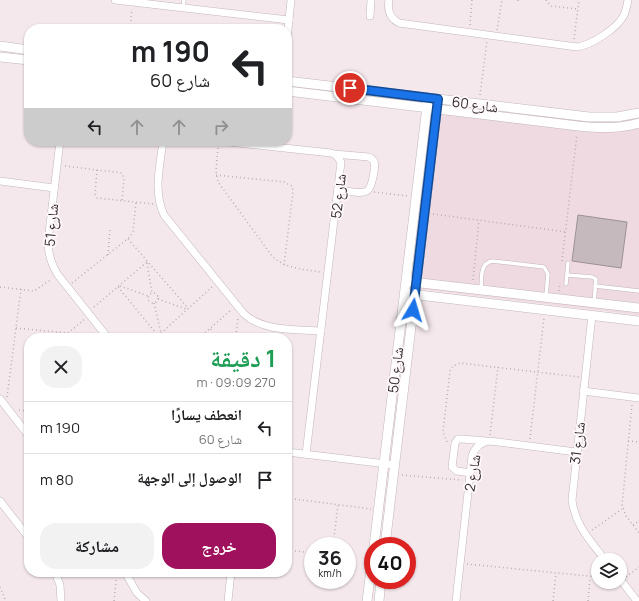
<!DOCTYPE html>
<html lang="ar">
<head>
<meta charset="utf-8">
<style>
  :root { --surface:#fff; --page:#f2f2f2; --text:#202124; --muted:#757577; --line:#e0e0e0; --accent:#9f115c }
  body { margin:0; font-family:Manrope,"Noto Naskh Arabic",sans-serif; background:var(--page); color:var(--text); direction:rtl; height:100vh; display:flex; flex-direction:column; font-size:15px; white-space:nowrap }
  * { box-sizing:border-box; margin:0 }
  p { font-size:13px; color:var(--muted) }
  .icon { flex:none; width:22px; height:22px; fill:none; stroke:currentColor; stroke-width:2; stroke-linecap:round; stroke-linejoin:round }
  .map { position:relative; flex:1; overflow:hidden; direction:ltr }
  .details { position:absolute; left:24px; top:333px; width:268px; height:244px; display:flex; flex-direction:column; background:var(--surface); border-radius:16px; box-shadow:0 1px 3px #0004; direction:rtl }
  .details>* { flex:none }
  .top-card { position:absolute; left:24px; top:24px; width:268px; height:122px; border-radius:16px; box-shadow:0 1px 3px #0004; direction:rtl; background:#fff; color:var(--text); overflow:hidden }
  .tools { position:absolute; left:591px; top:553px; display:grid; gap:8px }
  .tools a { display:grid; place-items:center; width:36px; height:36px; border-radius:50%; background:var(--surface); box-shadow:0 1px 3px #0004; font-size:20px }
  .speed { position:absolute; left:304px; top:537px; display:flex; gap:8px; font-size:20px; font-weight:700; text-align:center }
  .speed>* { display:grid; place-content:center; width:52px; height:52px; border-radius:50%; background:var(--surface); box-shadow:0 1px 3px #0004; line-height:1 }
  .speed small { font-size:10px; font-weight:400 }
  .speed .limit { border:6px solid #d22; background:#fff; color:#111 }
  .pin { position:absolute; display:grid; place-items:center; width:34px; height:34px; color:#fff; margin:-17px; border:2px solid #fff; border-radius:50%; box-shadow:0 1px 4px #0007 }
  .me { position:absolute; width:44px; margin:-22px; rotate:7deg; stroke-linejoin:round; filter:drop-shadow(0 0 3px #0008) }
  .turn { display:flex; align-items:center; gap:14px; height:84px; padding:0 16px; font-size:18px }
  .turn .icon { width:52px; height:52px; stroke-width:2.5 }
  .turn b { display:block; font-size:28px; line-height:34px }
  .lanes { display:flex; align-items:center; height:38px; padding:0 16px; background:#0003; justify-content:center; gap:20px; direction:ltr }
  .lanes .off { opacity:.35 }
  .round { display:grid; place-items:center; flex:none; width:42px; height:42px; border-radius:16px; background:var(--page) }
  .head { display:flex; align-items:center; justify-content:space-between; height:68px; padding:0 16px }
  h1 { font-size:24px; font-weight:700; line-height:30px; color:#1e9e55 }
  .action { display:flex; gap:8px; margin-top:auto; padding:8px 16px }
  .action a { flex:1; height:46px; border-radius:16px; background:var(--accent); color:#fff; font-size:16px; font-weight:700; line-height:46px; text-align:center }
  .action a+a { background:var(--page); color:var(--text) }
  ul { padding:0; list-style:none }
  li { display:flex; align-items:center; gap:12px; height:52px; padding:0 16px; border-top:1px solid var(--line) }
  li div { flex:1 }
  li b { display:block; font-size:15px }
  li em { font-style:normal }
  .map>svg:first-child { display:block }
</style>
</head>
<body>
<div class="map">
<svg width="639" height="601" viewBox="0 0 639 601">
  <rect width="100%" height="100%" fill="#f5e8ec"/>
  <polygon fill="#eedae0" points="433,104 594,122 618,122 639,118 639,315 411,288"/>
  <polygon fill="#c5b9bd" stroke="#9c9195" points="578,215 627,222 621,268 572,261"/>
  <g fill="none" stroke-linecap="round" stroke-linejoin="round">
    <defs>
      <g id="service">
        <polyline points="183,8 184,0"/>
        <polyline points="567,275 592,277 596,279 594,303"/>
        <polyline points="566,284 568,263"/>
        <polyline points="595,286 639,291"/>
        <path d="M481,290c1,-11 -2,-26 11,-29l52,6 4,7 -2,22"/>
      </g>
      <g id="minor">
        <polyline points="115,0 289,20"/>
        <path d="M389,0c-2,11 1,18 10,23l178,24c14,-2 40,-18 47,-32 2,-4 3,-10 4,-15"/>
        <polyline points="370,16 371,0"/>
        <polyline points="287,39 291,0"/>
        <path d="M60,141l-12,100c0,13 3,23 10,34l50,63"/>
        <path d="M163,141c-3,25 -10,50 1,74l80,99c20,18 52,15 77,17"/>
        <polyline points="220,141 331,153 336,155 341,162 306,454"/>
        <path d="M334,154l35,3c2,1 3,2 5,4 2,5 -2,27 -7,30 -7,4 -21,-1 -29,-1"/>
        <polyline points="0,181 54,188"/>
        <path d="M592,315l-20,185c3,25 18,40 33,60"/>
        <polyline points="583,391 639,398"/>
        <polyline points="0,399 29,436"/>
        <polyline points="287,452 395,465"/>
        <polyline points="471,473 457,471 452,467 455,443 458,439 462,439 486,441"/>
        <polyline points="0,501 29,538"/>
        <polyline points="55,572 60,585 61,601"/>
        <polyline points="125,572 137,593 146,601"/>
        <polyline points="620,579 637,601"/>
        <polyline points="228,601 231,572"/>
        <path d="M456,601l16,-145c3,-9 9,-14 18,-15l86,11"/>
      </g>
      <g id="tertiary">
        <polyline points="0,46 29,50"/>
        <polyline points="0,57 29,60"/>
        <polyline points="287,81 589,117 617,117 639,113"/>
        <path d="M287,91l291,35c21,2 40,3 61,-3"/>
        <polyline points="412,282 639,308"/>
        <polyline points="410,294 639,321"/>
        <polyline points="374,546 428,98"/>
        <polyline points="385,546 438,99"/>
        <polyline points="367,601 373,554"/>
        <polyline points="379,601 381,580"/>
      </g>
    </defs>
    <use href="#service" stroke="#c2b6ba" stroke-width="4.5"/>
    <use href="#minor" stroke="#c2b6ba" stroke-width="8"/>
    <use href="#tertiary" stroke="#c2b6ba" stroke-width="10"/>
    <g stroke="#b8aeb1" stroke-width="1.5" stroke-dasharray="1 3" stroke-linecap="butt">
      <polyline points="546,0 551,6 578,9"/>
      <polyline points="518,1 518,0"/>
      <polyline points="470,25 472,0"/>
      <polyline points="130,29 132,9"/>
      <polyline points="497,30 502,0"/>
      <polyline points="574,39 579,0"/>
      <polyline points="480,95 487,41"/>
      <path d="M218,148l-2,22 2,12 54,74c13,13 31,13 48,16"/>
      <polyline points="65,166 122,173 124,179 122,201"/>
      <polyline points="97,170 95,194 97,198 154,204"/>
      <polyline points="216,175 284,182 292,186 293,192 284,265"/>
      <polyline points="374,192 408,196"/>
      <polyline points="433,214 566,232"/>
      <polyline points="128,239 188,308"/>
      <polyline points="108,255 110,229"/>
      <polyline points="562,261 577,134"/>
      <polyline points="147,263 152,293"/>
      <polyline points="473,280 479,220"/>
      <polyline points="72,283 130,237 133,231 136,202"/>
      <polyline points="120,286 148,296"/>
      <polyline points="0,287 34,291 52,279"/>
      <polyline points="118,287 160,338"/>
      <polyline points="559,291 560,283"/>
      <circle cx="153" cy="298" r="5"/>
      <polyline points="158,299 186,309"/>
      <polyline points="154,303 161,333"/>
      <polyline points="94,307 147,262"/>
      <polyline points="16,328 68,333 85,319"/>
      <polyline points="68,333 72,338"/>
      <polyline points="158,336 213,286"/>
      <polyline points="236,336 238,318"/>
      <polyline points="199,338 231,310"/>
      <polyline points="210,338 211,328"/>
      <polyline points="265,338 265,332"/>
      <polyline points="7,397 21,289"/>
      <polyline points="632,405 622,505 626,516 639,533"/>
      <polyline points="19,410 29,411"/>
      <polyline points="490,435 498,367"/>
      <polyline points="530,439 544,318"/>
      <polyline points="628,441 639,442"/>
      <polyline points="447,442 443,432 450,371 453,366 460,363 579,377"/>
      <polyline points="402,475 462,480"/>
      <polyline points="287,498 371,509"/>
      <polyline points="633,525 639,521"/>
      <polyline points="592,530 622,509"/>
      <polyline points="333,546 338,505"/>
      <polyline points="287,550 313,553"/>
      <polyline points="467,564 598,577"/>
      <polyline points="626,577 639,567"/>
      <polyline points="0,587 6,601"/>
      <polyline points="114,601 117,572"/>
      <polyline points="553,601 556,573"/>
      <polyline points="588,601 590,577"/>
    </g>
    <use href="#service" stroke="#fff" stroke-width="3.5"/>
    <use href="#minor" stroke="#fff" stroke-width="7"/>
    <use href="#tertiary" stroke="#fff" stroke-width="9"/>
  </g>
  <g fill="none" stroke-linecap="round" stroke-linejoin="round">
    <defs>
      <polyline id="route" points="350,88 438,99 413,310"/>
    </defs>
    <use href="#route" stroke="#114b97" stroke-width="10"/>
    <use href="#route" stroke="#1a73e8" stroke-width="7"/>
  </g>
  <g text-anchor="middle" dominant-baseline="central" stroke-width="3.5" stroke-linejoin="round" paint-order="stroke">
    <g font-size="14" fill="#322e2f" stroke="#fff7f9">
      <text transform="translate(475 104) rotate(7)">شارع 60</text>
      <text transform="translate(338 196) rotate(-83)">شارع 52</text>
      <text transform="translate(51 225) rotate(-85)">شارع 51</text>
      <text transform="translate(395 370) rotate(-83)">شارع 50</text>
      <text transform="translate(577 443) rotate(-83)">شارع 31</text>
      <text transform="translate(472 473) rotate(-80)">شارع 2</text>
    </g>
  </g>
</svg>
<div class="tools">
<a><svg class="icon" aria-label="layers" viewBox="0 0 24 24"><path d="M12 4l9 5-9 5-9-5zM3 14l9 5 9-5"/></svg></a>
</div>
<div class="speed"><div>36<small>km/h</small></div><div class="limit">40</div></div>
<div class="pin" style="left:350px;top:88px;background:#d93025"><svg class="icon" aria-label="arrive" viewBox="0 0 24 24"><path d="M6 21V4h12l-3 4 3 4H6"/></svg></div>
<svg class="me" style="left:413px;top:310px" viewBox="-20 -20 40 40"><path d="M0-17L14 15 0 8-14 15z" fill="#1a73e8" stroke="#fff" stroke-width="4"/></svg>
<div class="top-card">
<div class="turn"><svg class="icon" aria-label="left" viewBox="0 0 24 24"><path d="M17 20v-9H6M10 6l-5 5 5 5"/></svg><div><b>190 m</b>شارع 60</div></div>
<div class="lanes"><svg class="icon" aria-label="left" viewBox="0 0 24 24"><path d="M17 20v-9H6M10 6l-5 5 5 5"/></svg><svg class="icon off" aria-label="ahead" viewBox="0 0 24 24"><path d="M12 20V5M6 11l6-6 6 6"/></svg><svg class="icon off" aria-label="ahead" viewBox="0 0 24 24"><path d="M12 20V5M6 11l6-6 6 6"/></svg><svg class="icon off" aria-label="right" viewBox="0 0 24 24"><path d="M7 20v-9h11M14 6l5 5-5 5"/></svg></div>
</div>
<section class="details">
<div class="head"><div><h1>1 دقيقة</h1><p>270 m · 09:09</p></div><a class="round"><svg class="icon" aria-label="close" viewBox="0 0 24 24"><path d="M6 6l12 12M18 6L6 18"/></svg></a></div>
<ul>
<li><svg class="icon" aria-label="left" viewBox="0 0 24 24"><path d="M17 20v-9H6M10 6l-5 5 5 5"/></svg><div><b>انعطف يسارًا</b><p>شارع 60</p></div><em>190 m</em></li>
<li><svg class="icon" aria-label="arrive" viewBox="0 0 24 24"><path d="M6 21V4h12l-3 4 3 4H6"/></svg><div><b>الوصول إلى الوجهة</b></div><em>80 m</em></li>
</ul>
<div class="action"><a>خروج</a><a>مشاركة</a></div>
</section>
</div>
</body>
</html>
